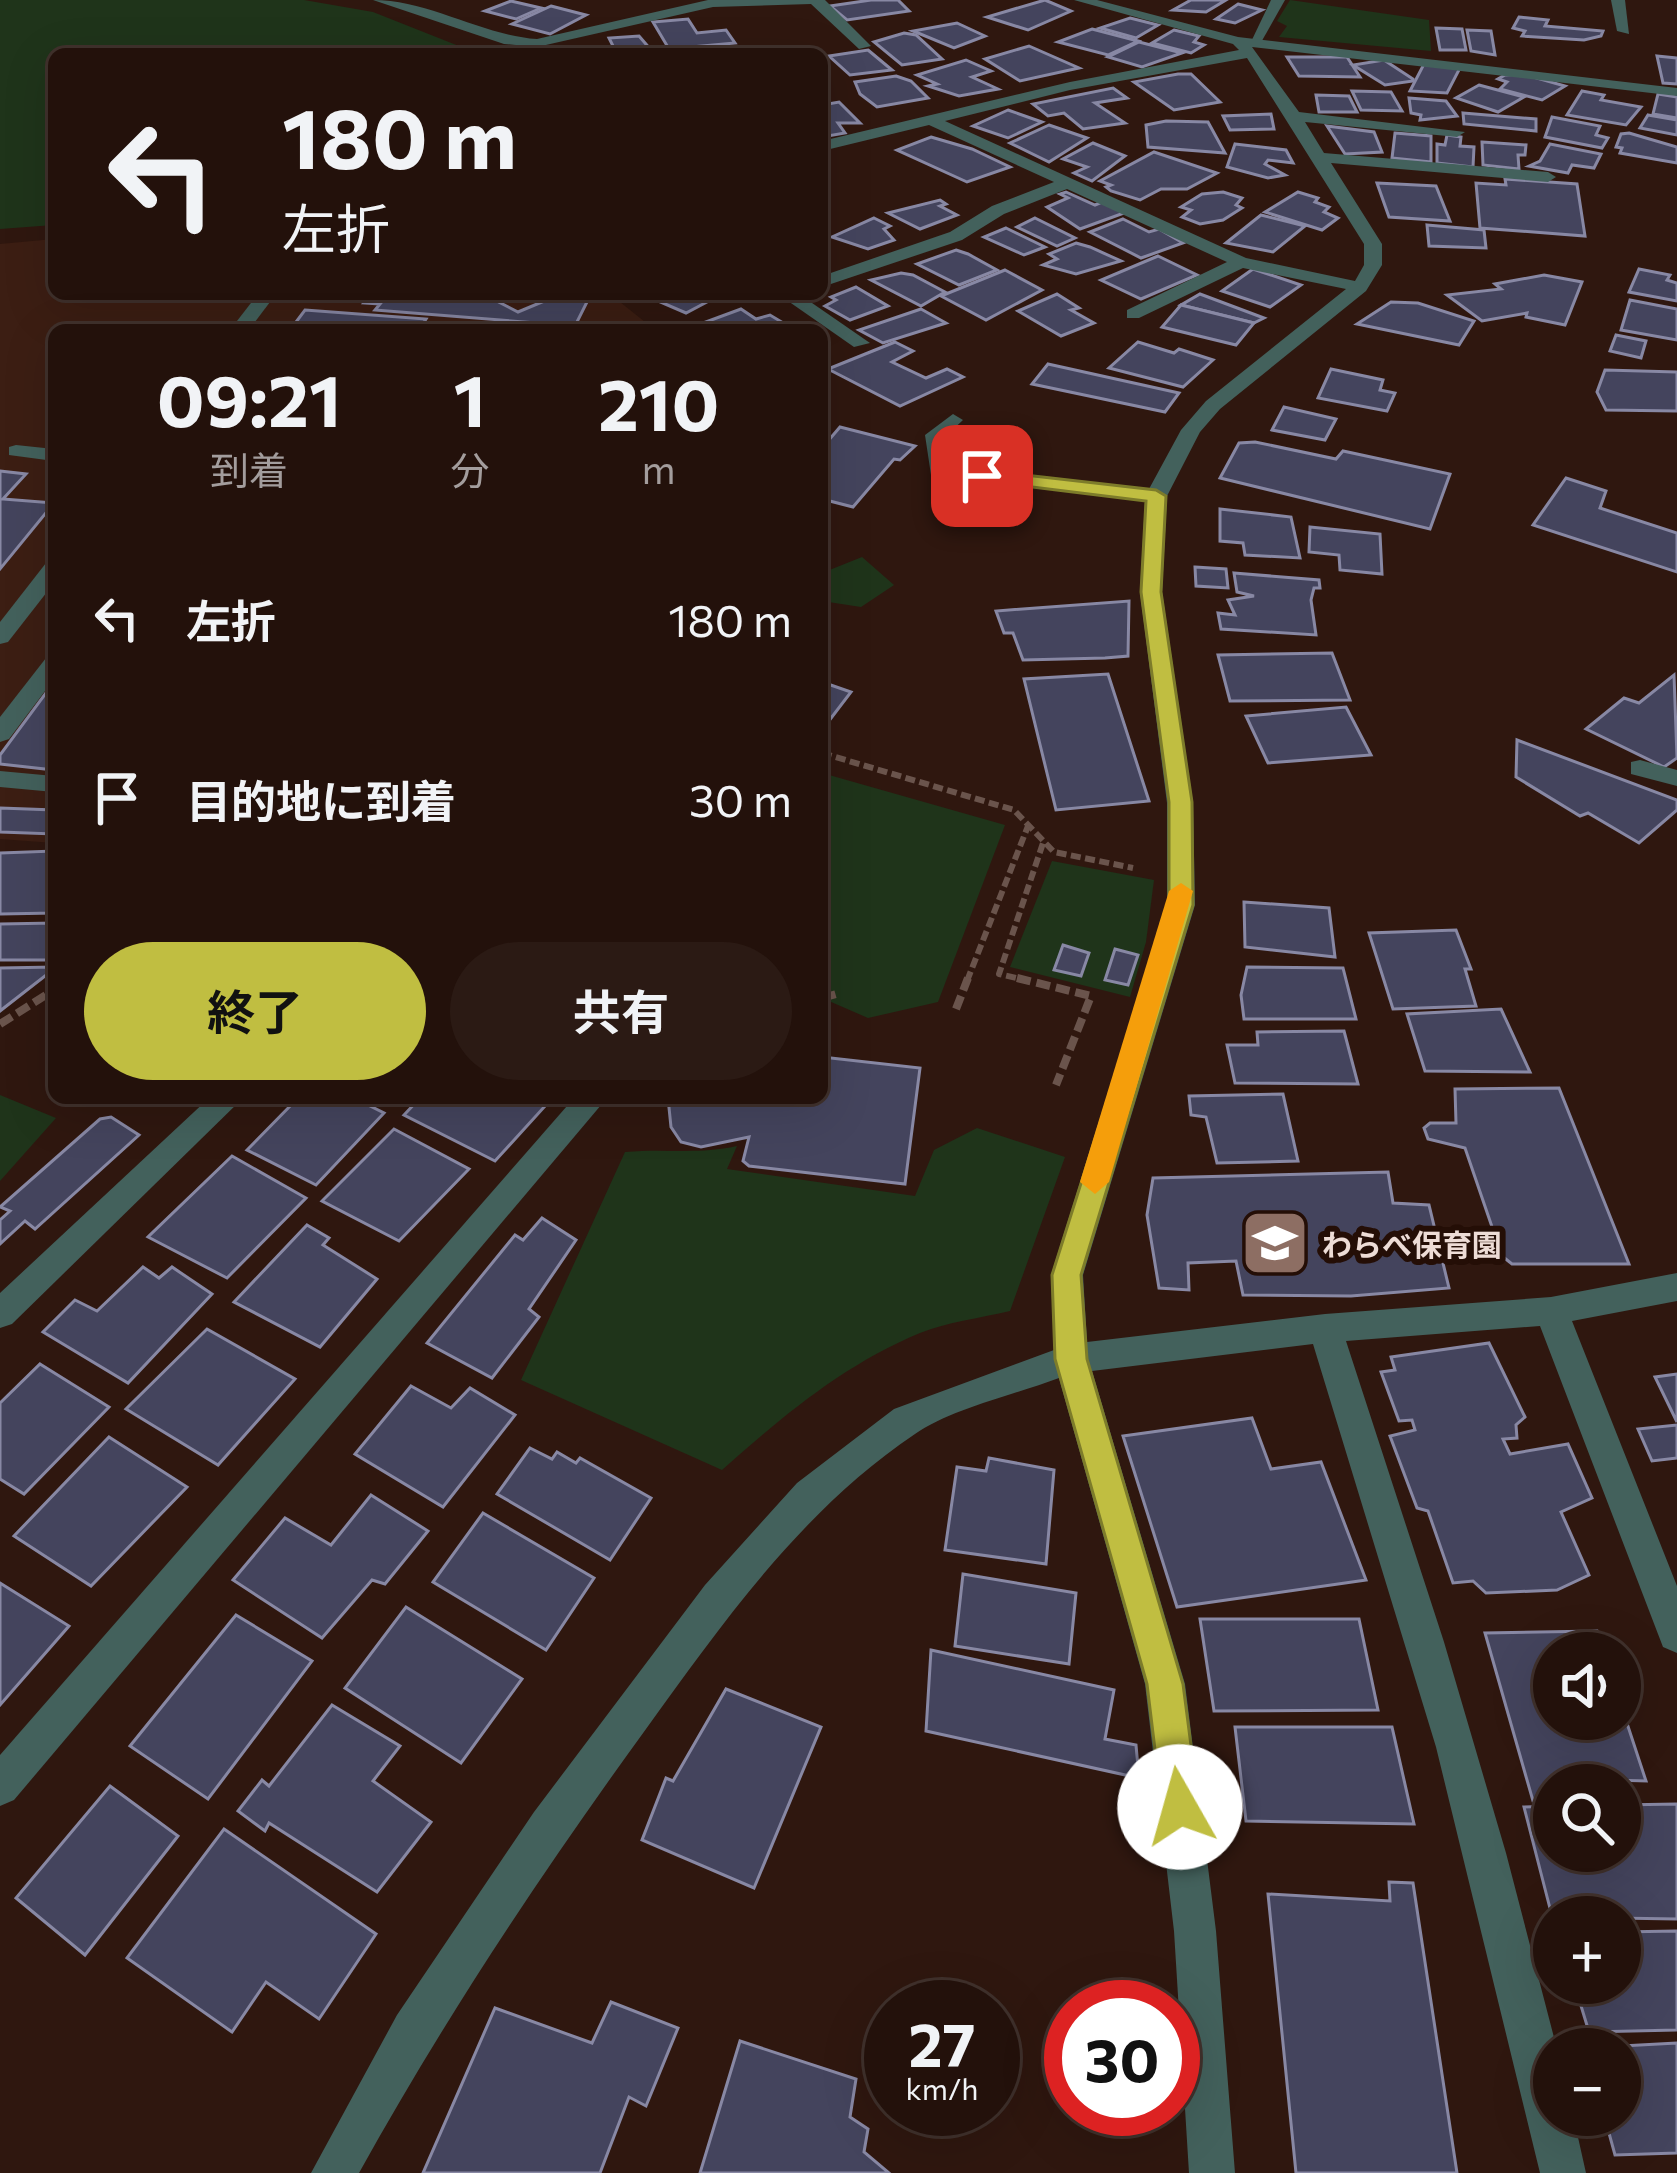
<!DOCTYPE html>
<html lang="ja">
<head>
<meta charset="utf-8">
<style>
  :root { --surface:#23110b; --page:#2b1a14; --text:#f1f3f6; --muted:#a39d9d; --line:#40312c; --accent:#c0be41 }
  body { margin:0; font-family:Commissioner,"Noto Sans JP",sans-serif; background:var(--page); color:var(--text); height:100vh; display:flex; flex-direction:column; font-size:45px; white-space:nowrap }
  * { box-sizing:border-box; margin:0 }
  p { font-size:39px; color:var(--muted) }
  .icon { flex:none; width:66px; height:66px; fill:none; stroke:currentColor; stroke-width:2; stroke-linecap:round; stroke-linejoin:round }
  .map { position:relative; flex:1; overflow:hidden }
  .side { position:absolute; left:48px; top:324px; width:780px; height:780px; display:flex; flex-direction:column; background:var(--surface); border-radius:18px; box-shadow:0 12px 48px #0002,0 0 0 3px var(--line) }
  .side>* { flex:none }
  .banner { position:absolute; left:48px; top:48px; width:780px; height:252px; border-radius:18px; box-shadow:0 12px 48px #0002,0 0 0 3px var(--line); background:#23110b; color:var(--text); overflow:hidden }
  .buttons { position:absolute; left:1533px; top:1632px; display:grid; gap:24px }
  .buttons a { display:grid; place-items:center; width:108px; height:108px; border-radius:50%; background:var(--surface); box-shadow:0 12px 48px #0002,0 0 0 3px var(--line); font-size:60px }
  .speed { position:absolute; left:864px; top:1980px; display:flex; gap:24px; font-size:60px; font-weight:700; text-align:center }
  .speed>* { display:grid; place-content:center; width:156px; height:156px; border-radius:50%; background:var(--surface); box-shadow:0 12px 48px #0002,0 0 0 3px var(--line); line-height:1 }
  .speed small { font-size:30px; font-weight:400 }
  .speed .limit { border:18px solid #d22; background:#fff; color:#111 }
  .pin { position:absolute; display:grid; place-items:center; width:102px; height:102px; color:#fff; margin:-51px; border-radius:24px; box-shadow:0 6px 18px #0006 }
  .me { position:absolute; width:132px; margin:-66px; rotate:353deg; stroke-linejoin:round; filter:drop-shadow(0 0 9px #0008) }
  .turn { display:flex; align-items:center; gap:42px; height:252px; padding:0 36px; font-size:54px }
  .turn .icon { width:156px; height:156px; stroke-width:2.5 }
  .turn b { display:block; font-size:84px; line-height:102px }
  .eta { display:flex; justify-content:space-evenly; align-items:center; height:204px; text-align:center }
  .eta b { font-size:72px; font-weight:700; line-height:84px }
  .cta { display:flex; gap:24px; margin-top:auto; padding:24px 36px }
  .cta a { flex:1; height:138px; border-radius:72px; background:var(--accent); color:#111; font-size:48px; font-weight:700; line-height:138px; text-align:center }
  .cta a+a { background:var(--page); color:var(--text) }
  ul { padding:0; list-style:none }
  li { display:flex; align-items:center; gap:36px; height:180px; padding:0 36px }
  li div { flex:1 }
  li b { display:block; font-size:45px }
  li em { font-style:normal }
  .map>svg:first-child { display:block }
</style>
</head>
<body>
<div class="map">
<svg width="1677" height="2173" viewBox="0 0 1677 2173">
  <rect width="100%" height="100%" fill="#2f170f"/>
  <polygon fill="#3c1e13" points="54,239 54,294 610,294 655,330 54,330 54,843 0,839 0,244"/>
  <g fill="#1f341a">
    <polygon points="0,0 304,0 373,12 479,54 54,54 54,225 0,229"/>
    <polygon points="1290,0 1429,20 1431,51 1279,37 1287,26 1277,21"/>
    <polygon points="862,557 894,585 861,607 822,601 822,573"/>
    <polygon points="822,773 1005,825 938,1002 868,1018 822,998"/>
    <polygon points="1052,861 1154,880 1146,942 1130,997 1010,967"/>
    <polygon points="0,1095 56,1118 0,1181"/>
    <path d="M977,1128l88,29 -55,154c-29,7 -63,11 -90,22 -77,32 -137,83 -198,137l-201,-90 104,-228c42,-4 71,3 112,-6l-10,23 188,27 19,-46z"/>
  </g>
  <g fill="#44445d" stroke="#8888a4" stroke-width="3">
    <polygon points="871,0 898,0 909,11 847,20 830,6"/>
    <polygon points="1045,0 1071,11 1028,30 987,17"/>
    <polygon points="1191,0 1226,0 1206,12 1173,10"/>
    <polygon points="511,1 541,8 516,19 485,11"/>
    <polygon points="1238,4 1262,10 1235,23 1216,19"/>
    <polygon points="551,6 586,15 550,34 512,24"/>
    <polygon points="1519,17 1548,20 1545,26 1603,31 1601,36 1584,40 1522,36 1525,31 1513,28"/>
    <polygon points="1130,18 1158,25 1136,38 1100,28"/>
    <polygon points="688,19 697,33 726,30 735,43 669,49 653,22"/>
    <polygon points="957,23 985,36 954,48 913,31"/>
    <polygon points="1436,28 1462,29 1466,50 1440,50"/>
    <polygon points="1092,29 1138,41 1108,55 1058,42"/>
    <polygon points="1174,30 1199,36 1194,42 1204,45 1191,53 1152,43"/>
    <polygon points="1467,30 1491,31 1495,55 1471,51"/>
    <polygon points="904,33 916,35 942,59 902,65 874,42"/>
    <polygon points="639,36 651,50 646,53 617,54 609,38"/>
    <polygon points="1139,42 1182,53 1142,67 1108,57"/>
    <polygon points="1029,46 1079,68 1020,81 985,59"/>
    <polygon points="868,50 892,70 850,75 829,56"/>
    <polygon points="1657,56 1677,58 1677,84 1663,83"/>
    <polygon points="1287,57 1347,57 1360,77 1299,76"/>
    <polygon points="966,60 991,71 972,77 998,89 959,96 928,86 937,84 917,75"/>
    <polygon points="1384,60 1413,79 1413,81 1385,85 1353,65"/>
    <polygon points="1425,62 1461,66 1447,93 1410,91"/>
    <polygon points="1178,74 1191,74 1220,102 1174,110 1134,82"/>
    <polygon points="1522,74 1565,86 1542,100 1500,89 1507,82 1498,79 1505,75"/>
    <polygon points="896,76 911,81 928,98 877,107 860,94 855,82"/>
    <polygon points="1479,85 1524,97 1498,112 1456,98"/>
    <polygon points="1113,88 1127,98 1095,103 1125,123 1083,129 1064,113 1048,116 1033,104"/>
    <polygon points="1352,91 1391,92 1402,111 1361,110"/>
    <polygon points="1582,91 1604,95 1601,100 1641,107 1626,125 1567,115"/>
    <polygon points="1658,94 1677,97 1677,118 1653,114"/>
    <polygon points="1316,95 1349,96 1357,112 1319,112"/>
    <polygon points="1409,98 1446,101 1457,116 1420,120 1421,115 1411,113"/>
    <polygon points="839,102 860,123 838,123 845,133 822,137 822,105"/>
    <polygon points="1008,110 1042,122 1008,138 973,126"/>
    <polygon points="1463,113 1536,119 1536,131 1464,124"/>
    <polygon points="1271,114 1274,129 1230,130 1223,116"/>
    <polygon points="1648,115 1677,120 1677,135 1640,128"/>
    <polygon points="1552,117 1600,126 1596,135 1608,138 1602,148 1545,137"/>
    <polygon points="1166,121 1208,122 1225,153 1148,147 1146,125"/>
    <polygon points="1049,125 1087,138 1049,162 1010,143"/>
    <polygon points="1327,126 1374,132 1382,152 1345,154"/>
    <polygon points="1395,133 1431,136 1431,162 1392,158"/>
    <polygon points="1629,133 1677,147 1677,163 1620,153 1622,148 1616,147 1621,134"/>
    <polygon points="1447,135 1461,137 1460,146 1474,147 1473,167 1437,163 1437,144 1445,145"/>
    <polygon points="931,137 972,149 1010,167 967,182 897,150"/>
    <polygon points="1482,142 1526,145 1525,155 1518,155 1519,169 1483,165"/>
    <polygon points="1093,143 1125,156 1092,181 1074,173 1087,167 1063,159"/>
    <polygon points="1235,144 1286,150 1293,163 1268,160 1265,164 1285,175 1268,178 1227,167"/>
    <polygon points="1550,144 1601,154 1594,168 1572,165 1568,173 1529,166 1540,161"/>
    <polygon points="1154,152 1217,173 1187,189 1161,189 1140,200 1111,191 1106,187 1111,185 1100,181"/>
    <polygon points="1505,179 1577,184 1585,236 1480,228 1476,183 1506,185"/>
    <polygon points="1377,183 1436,186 1450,221 1389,217"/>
    <polygon points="1066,192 1095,205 1102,202 1124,213 1080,229 1047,207 1068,198 1060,194"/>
    <polygon points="1223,192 1242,198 1236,205 1242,208 1223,220 1200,224 1182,217 1191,210 1181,207 1202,194"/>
    <polygon points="1298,192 1318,198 1315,202 1329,207 1324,212 1338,218 1322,230 1265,212"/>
    <polygon points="940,200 946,204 940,206 957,215 920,229 888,213"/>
    <polygon points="1261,215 1305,226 1273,252 1226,243"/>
    <polygon points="874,218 890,226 884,229 894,240 868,249 832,237"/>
    <polygon points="1035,218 1075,238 1057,246 1017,227"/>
    <polygon points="1123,219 1149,232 1159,229 1183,243 1141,258 1090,232"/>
    <polygon points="1427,225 1484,230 1486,248 1429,246"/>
    <polygon points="1006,228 1045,247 1024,255 984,237"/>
    <polygon points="1076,243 1090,247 1121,261 1076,274 1043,265 1057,259 1049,254"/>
    <polygon points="956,250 968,254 997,270 959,285 917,264"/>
    <polygon points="1158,256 1197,275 1141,299 1101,280"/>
    <polygon points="1253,269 1301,285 1270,307 1222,291"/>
    <polygon points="1639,269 1670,275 1667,280 1677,283 1677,301 1629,292"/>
    <polygon points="1005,270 1042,290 986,320 941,296"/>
    <polygon points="901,273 913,275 945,292 921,306 871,280"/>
    <polygon points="1544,275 1582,282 1565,325 1526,317 1527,313 1482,321 1447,295 1501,289 1495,284"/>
    <polygon points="856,287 888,306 850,320 825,306 836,300 831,297"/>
    <polygon points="337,294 483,294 518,312 561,294 591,294 575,326 375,310 380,304 364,303 370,296"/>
    <polygon points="660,294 722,294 686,313 651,298"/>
    <polygon points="1057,294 1079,308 1071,310 1094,323 1061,336 1018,311"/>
    <polygon points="1200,294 1264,318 1254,323 1181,305"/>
    <polygon points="1630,300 1677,309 1677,340 1621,330"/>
    <polygon points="1391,302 1418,303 1474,321 1459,345 1357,324"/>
    <polygon points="1181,305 1254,323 1236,345 1162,327"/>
    <polygon points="741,309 756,319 770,315 785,324 772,330 712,330 703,323"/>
    <polygon points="921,309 946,323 883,343 859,330"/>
    <polygon points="305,310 426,319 419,330 290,330"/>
    <polygon points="1616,335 1646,341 1641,358 1610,351"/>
    <polygon points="895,342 913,351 892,362 926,378 947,369 963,377 900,406 828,369"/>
    <polygon points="1138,342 1174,353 1179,349 1213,360 1183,387 1109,368"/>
    <polygon points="1048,364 1179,393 1165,412 1032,384"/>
    <polygon points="1331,369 1383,380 1380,390 1395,393 1387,411 1318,398"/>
    <polygon points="1605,370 1677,372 1677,411 1606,410 1597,392"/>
    <polygon points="1284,407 1336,419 1325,440 1272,430"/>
    <polygon points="840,427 915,446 900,460 894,459 853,507 822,499 822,448"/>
    <polygon points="1255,442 1336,459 1343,451 1450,474 1430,529 1220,478 1239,443"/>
    <polygon points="0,471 26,474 3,499 54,503 0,569"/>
    <polygon points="1566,478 1606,491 1600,508 1677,533 1677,572 1533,525"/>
    <polygon points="1220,509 1291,517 1300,558 1245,555 1243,543 1220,541"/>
    <polygon points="1310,527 1380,534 1382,574 1340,570 1339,555 1309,552"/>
    <polygon points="1195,567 1226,569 1228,588 1196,586"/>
    <polygon points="1234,573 1319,580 1320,588 1314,588 1311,600 1316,635 1221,629 1218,613 1235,615 1228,600 1254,596 1237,592"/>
    <polygon points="1129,601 1128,656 1105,658 1023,660 1013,633 1004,633 996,611"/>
    <polygon points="1332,653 1350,700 1230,701 1218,655"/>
    <polygon points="1108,674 1149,801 1056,810 1024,679"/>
    <polygon points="1674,675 1677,758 1664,767 1586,729 1624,698 1639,703"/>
    <polygon points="54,682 54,770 0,764 0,755"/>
    <polygon points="822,682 851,692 822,730"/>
    <polygon points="1346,707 1371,755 1268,763 1246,716"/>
    <polygon points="1517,740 1677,800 1677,810 1639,843 1588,813 1580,816 1516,777"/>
    <polygon points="0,808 54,810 54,834 0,832"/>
    <polygon points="54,851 54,913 0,914 0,853"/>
    <polygon points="1244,902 1329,908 1335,957 1245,947"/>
    <polygon points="54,923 54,960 0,960 0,924"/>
    <polygon points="1456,930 1471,969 1465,969 1476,1006 1393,1009 1369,933"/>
    <polygon points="1063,945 1089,953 1081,976 1054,970"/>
    <polygon points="1115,949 1138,955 1128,985 1105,980"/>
    <polygon points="54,967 54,969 0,1011 0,968"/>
    <polygon points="1247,967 1343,968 1356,1019 1244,1019 1241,995"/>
    <polygon points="1501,1009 1530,1072 1425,1071 1407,1014"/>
    <polygon points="1344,1031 1358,1084 1235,1083 1227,1045 1258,1045 1257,1032"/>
    <polygon points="822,1057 920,1068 905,1184 749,1166 743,1161 749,1137 701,1147 681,1142 671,1127 668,1098 822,1098"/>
    <polygon points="1559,1088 1629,1264 1512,1264 1502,1256 1465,1148 1428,1139 1424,1128 1430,1123 1456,1123 1455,1089"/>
    <polygon points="1283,1094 1298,1161 1217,1163 1206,1117 1191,1115 1189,1096"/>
    <polygon points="298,1098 354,1098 384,1113 316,1185 247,1150"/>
    <polygon points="420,1098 533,1098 546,1105 495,1161 404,1115"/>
    <polygon points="111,1117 139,1135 35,1229 25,1221 0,1244 0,1220 10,1211 0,1207 100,1119"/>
    <polygon points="394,1129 469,1169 399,1241 322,1201"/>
    <polygon points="232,1156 306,1198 227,1278 148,1237"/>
    <polygon points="1388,1172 1393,1203 1429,1205 1449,1288 1351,1296 1243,1295 1236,1261 1188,1263 1189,1290 1159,1288 1147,1215 1153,1178"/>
    <polygon points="542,1218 576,1240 529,1309 539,1317 492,1378 427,1343 515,1235 523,1240"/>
    <polygon points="307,1225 329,1238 323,1245 377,1279 320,1347 234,1302"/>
    <polygon points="143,1267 159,1278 172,1267 212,1294 128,1383 43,1332 75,1300 97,1311"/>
    <polygon points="207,1329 295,1379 218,1465 126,1409"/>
    <polygon points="1489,1343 1525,1417 1516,1425 1517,1438 1503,1439 1510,1454 1568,1444 1592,1498 1561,1512 1589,1575 1557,1590 1486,1593 1473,1581 1453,1583 1428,1511 1417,1508 1390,1436 1415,1430 1412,1420 1399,1421 1381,1372 1395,1370 1391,1357"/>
    <polygon points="40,1364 109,1407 24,1494 0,1479 0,1403"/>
    <polygon points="1677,1374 1677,1422 1655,1377"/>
    <polygon points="411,1386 451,1408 470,1388 515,1415 443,1507 355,1454"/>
    <polygon points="1252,1418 1271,1469 1321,1462 1366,1580 1177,1607 1123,1436"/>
    <polygon points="1677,1425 1677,1458 1652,1461 1638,1429"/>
    <polygon points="109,1437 187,1487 91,1586 14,1536"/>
    <polygon points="530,1448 552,1459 557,1452 576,1463 580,1458 651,1498 610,1560 497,1494"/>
    <polygon points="989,1458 1054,1470 1046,1564 945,1550 957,1467 986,1471"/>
    <polygon points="371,1495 428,1531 385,1584 372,1580 322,1638 233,1580 285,1518 331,1545"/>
    <polygon points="483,1513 594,1578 546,1650 433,1582"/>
    <polygon points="963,1574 1076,1593 1069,1664 955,1646"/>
    <polygon points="0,1583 69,1626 0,1705"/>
    <polygon points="406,1607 522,1679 461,1763 345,1688"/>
    <polygon points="236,1615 312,1661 208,1799 130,1746"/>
    <polygon points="1200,1619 1359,1619 1378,1710 1214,1711"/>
    <polygon points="1597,1631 1604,1653 1554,1653 1554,1719 1620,1719 1620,1702 1646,1781 1576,1779 1578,1785 1554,1785 1554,1800 1533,1801 1485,1633"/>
    <polygon points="931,1650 1114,1690 1105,1739 1136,1745 1139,1778 926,1731"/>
    <polygon points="726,1689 821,1727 754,1888 642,1840 666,1778 673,1781"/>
    <polygon points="332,1705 400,1746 373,1781 431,1822 377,1892 269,1823 265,1831 238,1811 262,1780 269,1786"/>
    <polygon points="1235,1727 1392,1727 1414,1824 1246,1821"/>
    <polygon points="110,1786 178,1836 85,1955 16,1898"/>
    <polygon points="1677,1804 1677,1919 1554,1917 1554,1924 1524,1807 1554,1806 1554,1851 1620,1851 1620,1805"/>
    <polygon points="224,1829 376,1934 319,2019 266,1982 232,2032 127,1958"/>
    <polygon points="1389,1882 1413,1883 1457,2173 1296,2173 1268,1894 1390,1901"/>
    <polygon points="1677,1931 1677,2030 1589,2032 1574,1983 1620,1983 1620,1932"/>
    <polygon points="611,2002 678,2028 646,2106 629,2097 600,2173 423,2173 495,2008 592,2043"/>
    <polygon points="740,2041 856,2079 850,2117 868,2129 864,2152 889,2173 700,2173"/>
    <polygon points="1677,2043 1677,2153 1615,2155 1604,2115 1620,2115 1620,2049 1584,2048"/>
  </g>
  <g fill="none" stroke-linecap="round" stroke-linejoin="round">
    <g stroke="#6a544c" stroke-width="6" stroke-dasharray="10 4.5" stroke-linecap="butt">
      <polyline points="822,753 1014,810 1054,852 1133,868"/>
      <polyline points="967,981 1028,826"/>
      <polyline points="1030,981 999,974 1043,843"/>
    </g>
    <g stroke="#6a544c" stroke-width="8" stroke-dasharray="14 6" stroke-linecap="butt">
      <polyline points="1017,978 1091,996 1056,1085"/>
      <polyline points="822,998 840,993"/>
      <polyline points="956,1009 968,978"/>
      <polyline points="0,1024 54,990"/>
    </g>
    <g fill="#43615c" fill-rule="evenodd">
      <polygon points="1271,0 1285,0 1259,46 1249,46"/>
      <polygon points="258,294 276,294 249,330 230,330"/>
      <polygon points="16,445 54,449 54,461 9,455 9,447"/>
      <polygon points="54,561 54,583 8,642 0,644 0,622 46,563"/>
      <polygon points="54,656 54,679 9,739 0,742 0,717 46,658"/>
      <polygon points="0,771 54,776 54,792 0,787"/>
    </g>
    <g fill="#43615c" fill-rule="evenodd">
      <path d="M373,0c56,0 108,35 164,39l171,-39h117l46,46 -12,3 -48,-45 -98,3 -176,40 -33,-3z"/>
      <path d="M1074,0h23l141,37 439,51v8l-425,-49 47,65 166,20 -8,5 -152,-15 19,31 224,19 8,5 -8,5 -217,-19 51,81v21l-16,26 -146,118 -20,23 -33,64 -5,96 31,211 2,102 -112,370 4,67 238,-28 226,-17 126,-24v28l-105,20 105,265v67l-14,-6 -5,-13 -118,-308 -194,15 98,301 62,211 51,196 -3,66h19l13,58h-46l-104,-426 -123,-403 -221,27 93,313 31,247 19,242h-46l-15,-242 -29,-247 -86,-306c-42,16 -108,31 -144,56 -113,76 -191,187 -269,295 -104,143 -201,289 -287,444h-48l86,-158 137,-203 171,-227 92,-102 97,-74 160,-59 -3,-75 116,-370v-102l-27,-211 5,-91 -214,-26 -6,-40 28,-21 10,6 -18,17 3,29 201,23 32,-59 25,-29 140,-112 -103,-21 -104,50h-12v-8l100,-48 -160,-73 -63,25 -42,26 -140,47v-11l128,-44 42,-26 62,-24 -125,-57 -107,26v-10l248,-59 169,-32 -6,-6zM1247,58l117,186v21l-9,16 -109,-23 -301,-137 125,-31z"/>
      <polygon points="1611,0 1625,0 1629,34 1617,31"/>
      <polygon points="778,294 799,294 870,343 854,347"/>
      <polygon points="1640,760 1677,770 1677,786 1631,774 1631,762"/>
      <polygon points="209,1098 243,1098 12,1324 0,1328 0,1293"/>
      <polygon points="574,1098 607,1098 14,1800 0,1806 0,1755"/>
    </g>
  </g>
  <polygon fill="#c0be41" stroke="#7d7c2a" stroke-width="3" points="982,470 1156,490 1166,496 1161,592 1192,802 1193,905 1081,1275 1087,1359 1183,1684 1199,1807 1193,1820 1180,1826 1167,1820 1162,1807 1147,1684 1055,1359 1052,1275 1169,905 1169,802 1141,592 1146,501 975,480 975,472"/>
  <polygon fill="#f59e0b" points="1181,883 1193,891 1109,1182 1095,1194 1080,1182 1169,891"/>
  <defs>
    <symbol id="school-square" viewBox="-11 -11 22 22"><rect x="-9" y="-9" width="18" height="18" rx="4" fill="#8d6e63" stroke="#240e06"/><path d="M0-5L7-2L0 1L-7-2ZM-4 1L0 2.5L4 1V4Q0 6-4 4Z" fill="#fff"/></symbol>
  </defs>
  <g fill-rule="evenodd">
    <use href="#school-square" x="1237" y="1205" width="76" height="76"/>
  </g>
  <g text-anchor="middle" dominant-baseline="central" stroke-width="12" stroke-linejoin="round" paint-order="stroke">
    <g font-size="30" font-weight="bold" fill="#eddcd6" stroke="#240e06" text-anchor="start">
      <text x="1322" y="1243">わらべ保育園</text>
    </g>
  </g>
</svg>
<div class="buttons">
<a><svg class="icon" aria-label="sound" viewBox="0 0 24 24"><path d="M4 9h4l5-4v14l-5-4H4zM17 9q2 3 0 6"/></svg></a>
<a><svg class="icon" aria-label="search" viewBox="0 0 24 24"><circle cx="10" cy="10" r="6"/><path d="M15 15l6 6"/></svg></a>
<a>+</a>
<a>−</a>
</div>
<div class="speed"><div>27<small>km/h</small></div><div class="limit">30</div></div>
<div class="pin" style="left:982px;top:476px;background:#d93025"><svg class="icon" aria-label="arrive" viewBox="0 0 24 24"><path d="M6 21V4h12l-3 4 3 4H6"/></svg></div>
<svg class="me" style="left:1180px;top:1807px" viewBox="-20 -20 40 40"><circle r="19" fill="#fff"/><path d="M0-13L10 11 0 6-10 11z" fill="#c0be41"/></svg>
<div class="banner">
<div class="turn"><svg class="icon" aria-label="left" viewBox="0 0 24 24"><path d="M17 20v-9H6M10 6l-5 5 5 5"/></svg><div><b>180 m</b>左折</div></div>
</div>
<section class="side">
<div class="eta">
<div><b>09:21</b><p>到着</p></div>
<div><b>1</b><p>分</p></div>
<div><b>210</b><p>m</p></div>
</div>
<ul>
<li><svg class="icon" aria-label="left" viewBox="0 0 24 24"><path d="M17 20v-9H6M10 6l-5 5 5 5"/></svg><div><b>左折</b></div><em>180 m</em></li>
<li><svg class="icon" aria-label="arrive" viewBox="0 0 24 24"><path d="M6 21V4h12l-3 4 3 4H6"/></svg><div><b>目的地に到着</b></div><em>30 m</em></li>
</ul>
<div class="cta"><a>終了</a><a>共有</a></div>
</section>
</div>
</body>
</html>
